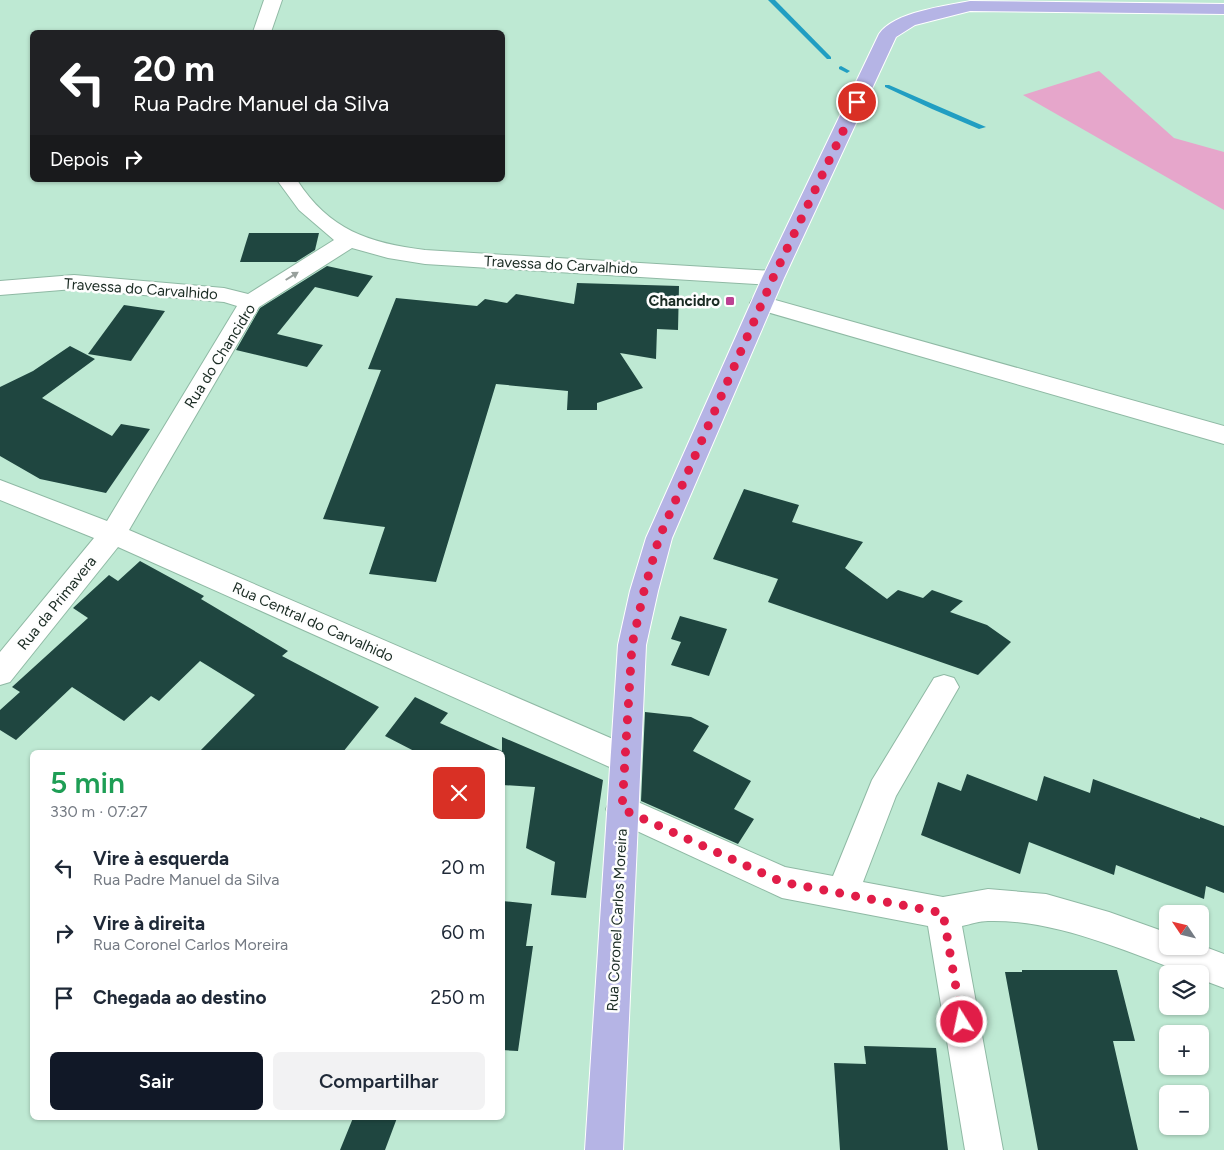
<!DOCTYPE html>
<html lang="pt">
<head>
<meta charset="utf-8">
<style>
  :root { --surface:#fff; --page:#f2f2f3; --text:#1f2937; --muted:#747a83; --accent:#111827 }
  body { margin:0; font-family:Figtree,sans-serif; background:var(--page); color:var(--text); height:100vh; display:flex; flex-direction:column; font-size:19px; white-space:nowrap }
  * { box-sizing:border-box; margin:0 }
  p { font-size:16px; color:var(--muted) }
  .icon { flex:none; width:28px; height:28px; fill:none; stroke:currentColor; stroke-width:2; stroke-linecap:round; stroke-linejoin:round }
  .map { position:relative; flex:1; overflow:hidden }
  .sheet { position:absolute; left:30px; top:750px; width:475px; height:370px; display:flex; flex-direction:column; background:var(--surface); border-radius:8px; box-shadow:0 1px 4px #0004 }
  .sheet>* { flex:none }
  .hud { position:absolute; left:30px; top:30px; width:475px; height:152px; border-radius:8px; box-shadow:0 1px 4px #0004; background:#202124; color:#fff; overflow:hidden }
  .needle { width:32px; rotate:305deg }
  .fabs { position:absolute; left:1159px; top:905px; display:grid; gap:10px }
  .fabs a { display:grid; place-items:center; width:50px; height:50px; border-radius:8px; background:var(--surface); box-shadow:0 1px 4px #0004; font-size:25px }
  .pin { position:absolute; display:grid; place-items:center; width:42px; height:42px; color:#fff; margin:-21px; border:2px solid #fff; border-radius:50%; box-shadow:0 1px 5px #0007 }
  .me { position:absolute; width:55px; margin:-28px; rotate:350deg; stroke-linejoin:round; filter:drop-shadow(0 0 4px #0008) }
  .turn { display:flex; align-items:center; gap:18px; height:105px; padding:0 20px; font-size:22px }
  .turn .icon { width:65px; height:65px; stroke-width:2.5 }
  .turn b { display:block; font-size:35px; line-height:42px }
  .then { display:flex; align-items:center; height:48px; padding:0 20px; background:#0003; gap:10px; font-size:19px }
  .round { display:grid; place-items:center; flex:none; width:52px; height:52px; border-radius:8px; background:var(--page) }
  .overview { display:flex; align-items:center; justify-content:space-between; height:85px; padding:0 20px }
  h1 { font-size:30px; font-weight:600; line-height:38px; color:#1e9e55 }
  .button { display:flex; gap:10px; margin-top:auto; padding:10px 20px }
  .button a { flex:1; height:58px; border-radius:8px; background:var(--accent); color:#fff; font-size:20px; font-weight:600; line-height:58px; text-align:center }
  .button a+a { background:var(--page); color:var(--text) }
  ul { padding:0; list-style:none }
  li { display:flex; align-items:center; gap:15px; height:65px; padding:0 20px }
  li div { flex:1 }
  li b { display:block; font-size:19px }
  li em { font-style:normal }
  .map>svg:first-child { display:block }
</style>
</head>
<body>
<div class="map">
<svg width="1224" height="1150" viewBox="0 0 1224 1150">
  <rect width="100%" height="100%" fill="#bee9d3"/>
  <polygon fill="#e6a6cb" points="1099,71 1174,138 1224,152 1224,210 1023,95"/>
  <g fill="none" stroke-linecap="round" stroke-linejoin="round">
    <g fill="#219ec2" fill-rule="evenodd">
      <polygon points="768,0 775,0 831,57 831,59 827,59"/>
      <polygon points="841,66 850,71 847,73 839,69 839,67"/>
      <polygon points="885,85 889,85 986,127 979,129 932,109 885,87"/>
    </g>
  </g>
  <g fill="#1f4640">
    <polygon points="249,233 319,233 315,250 296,262 240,262"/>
    <polygon points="327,266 373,276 358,297 315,287 277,334 323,345 307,367 236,350 260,308"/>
    <polygon points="577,283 679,286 678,330 657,329 656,359 620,353 643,388 597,403 597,410 567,410 568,391 496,384 436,582 369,574 385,527 323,519 381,370 368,369 396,298 477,306 485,299 507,303 516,294 574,304"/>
    <polygon points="124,305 165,311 131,361 88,354"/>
    <polygon points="70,346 95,359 42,398 112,436 121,424 150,429 106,493 40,479 0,456 0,387 33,371"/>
    <polygon points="744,489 799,505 792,522 863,542 845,568 887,599 898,590 923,598 932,590 963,601 950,612 987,625 1011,642 978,675 768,602 778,579 713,559"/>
    <polygon points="140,561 204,596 201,599 288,651 282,656 379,707 343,752 199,752 255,695 200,661 159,701 151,696 124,721 72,687 16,740 0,730 0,710 20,692 12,687 88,618 73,608 109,575 118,581"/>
    <polygon points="680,616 727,629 709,676 671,665 681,642 671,639"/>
    <polygon points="415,697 448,713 440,723 502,751 502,737 603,780 586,898 551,895 555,862 526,848 535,787 502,785 502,752 416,752 385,736"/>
    <polygon points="645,712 691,717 709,726 693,751 751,781 734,809 754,819 738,844 641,801"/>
    <polygon points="967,774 1037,801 1044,776 1090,793 1093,779 1200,819 1200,817 1224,826 1224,893 1206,886 1204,899 1116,865 1114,875 1029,842 1020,874 921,835 938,782 961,791"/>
    <polygon points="502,901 532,904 526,946 533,946 518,1051 502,1050"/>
    <polygon points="1022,970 1117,970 1135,1041 1113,1041 1138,1150 1038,1150 1005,972 1022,972"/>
    <polygon points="864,1046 936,1048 948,1150 840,1150 834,1063 866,1064"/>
    <polygon points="353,1118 397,1118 385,1150 340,1150"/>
  </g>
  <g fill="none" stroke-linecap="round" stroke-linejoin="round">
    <defs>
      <g id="minor">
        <polygon points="264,0 282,0 271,32 253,32"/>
        <path d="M277,180h20c32,50 72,63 128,70l348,21 8,2 3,5 -3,5 -8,2 -348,-21 -37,-6 -36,-10 -93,59 -130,223 507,219 4,10 -4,10 -11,4 -11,-4 -496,-222 -108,135 -10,3v-33l94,-114 -94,-38v-20l107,41 130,-215 -13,-4 -150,-13 -74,6v-14l74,-6 150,13 24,6 86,-54 -35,-30z"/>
        <polygon points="761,296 1224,426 1224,444 753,308 750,303 753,298"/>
        <path d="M944,675l10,3 5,9 -63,109 -33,86 80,15 45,-8 58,5 63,18 59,21v13l32,-1 24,9v34l-24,-9v-5h-13c-61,-23 -133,-55 -199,-53 -8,0 -17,3 -26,5l41,224h-38l-37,-224 -146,-28 -171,-79 -5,-10 5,-10 11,-4 163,72 48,9 39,-96 62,-102z"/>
      </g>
      <path id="major" d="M970,1l254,3v10l-254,-3 -55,14 -19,12 -112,241 -112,260 -14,53 -12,54 -23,505h-38l33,-505 12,-54 16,-53 116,-260 117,-244c15,-22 66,-28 91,-33z"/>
    </defs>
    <use href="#minor" stroke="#8fb9a4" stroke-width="2"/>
    <use href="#major" stroke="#fff" stroke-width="2"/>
    <use href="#minor" fill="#fff" fill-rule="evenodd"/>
    <use href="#major" fill="#b5b4e5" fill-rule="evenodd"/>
  </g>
  <defs><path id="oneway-solid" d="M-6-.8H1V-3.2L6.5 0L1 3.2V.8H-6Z" transform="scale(1.25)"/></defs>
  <use fill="#98a09c" href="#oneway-solid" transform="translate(292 276) rotate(-32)"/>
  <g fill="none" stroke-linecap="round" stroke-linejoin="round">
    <polyline stroke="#e11d48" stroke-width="9" stroke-dasharray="0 16.2" points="857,102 773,278 659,538 644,591 632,645 622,809 782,882 943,913 962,1022"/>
  </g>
  <rect fill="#bc4193" stroke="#fefefe" stroke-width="2" x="725" y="296" width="10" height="10" rx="2.5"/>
  <g text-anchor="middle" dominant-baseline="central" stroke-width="5" stroke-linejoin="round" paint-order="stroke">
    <g font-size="15" fill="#1a2b23" stroke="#fefefe">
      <text transform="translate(561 265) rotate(3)">Travessa do Carvalhido</text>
      <text transform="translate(141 289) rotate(4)">Travessa do Carvalhido</text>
      <text transform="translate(220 356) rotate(-58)">Rua do Chancidro</text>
      <text transform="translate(57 603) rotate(-51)">Rua da Primavera</text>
      <text transform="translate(313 622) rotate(24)">Rua Central do Carvalhido</text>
      <text transform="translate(617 920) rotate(-87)">Rua Coronel Carlos Moreira</text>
    </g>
    <g font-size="15" font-weight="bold" fill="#1a2b23" stroke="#fefefe" text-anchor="end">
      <text x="720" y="301">Chancidro</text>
    </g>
  </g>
</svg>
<div class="fabs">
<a><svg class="needle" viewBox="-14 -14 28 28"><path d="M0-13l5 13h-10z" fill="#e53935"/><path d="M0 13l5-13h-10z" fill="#747a83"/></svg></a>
<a><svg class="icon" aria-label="layers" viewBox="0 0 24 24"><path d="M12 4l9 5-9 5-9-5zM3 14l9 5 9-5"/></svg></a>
<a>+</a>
<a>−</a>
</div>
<div class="pin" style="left:857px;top:102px;background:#d93025"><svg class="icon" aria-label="arrive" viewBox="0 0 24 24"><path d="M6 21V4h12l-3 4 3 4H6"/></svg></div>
<svg class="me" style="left:962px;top:1022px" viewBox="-20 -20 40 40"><circle r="17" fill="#e11d48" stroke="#fff" stroke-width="3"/><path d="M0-11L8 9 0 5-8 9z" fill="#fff"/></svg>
<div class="hud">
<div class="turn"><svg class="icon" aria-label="left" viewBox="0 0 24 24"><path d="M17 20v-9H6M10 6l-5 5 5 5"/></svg><div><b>20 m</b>Rua Padre Manuel da Silva</div></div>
<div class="then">Depois<svg class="icon" aria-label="right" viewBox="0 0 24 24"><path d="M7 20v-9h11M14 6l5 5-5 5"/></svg></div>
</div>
<section class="sheet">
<div class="overview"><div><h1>5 min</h1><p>330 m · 07:27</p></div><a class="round" style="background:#d93025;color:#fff"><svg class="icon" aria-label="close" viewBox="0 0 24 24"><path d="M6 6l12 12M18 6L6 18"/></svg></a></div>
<ul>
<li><svg class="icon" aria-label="left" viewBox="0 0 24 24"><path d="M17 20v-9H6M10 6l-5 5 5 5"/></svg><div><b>Vire à esquerda</b><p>Rua Padre Manuel da Silva</p></div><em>20 m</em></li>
<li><svg class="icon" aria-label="right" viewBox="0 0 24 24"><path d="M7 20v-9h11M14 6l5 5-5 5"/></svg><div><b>Vire à direita</b><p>Rua Coronel Carlos Moreira</p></div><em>60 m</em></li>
<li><svg class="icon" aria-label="arrive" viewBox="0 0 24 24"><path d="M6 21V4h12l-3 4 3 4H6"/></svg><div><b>Chegada ao destino</b></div><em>250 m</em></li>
</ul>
<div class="button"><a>Sair</a><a>Compartilhar</a></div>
</section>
</div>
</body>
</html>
